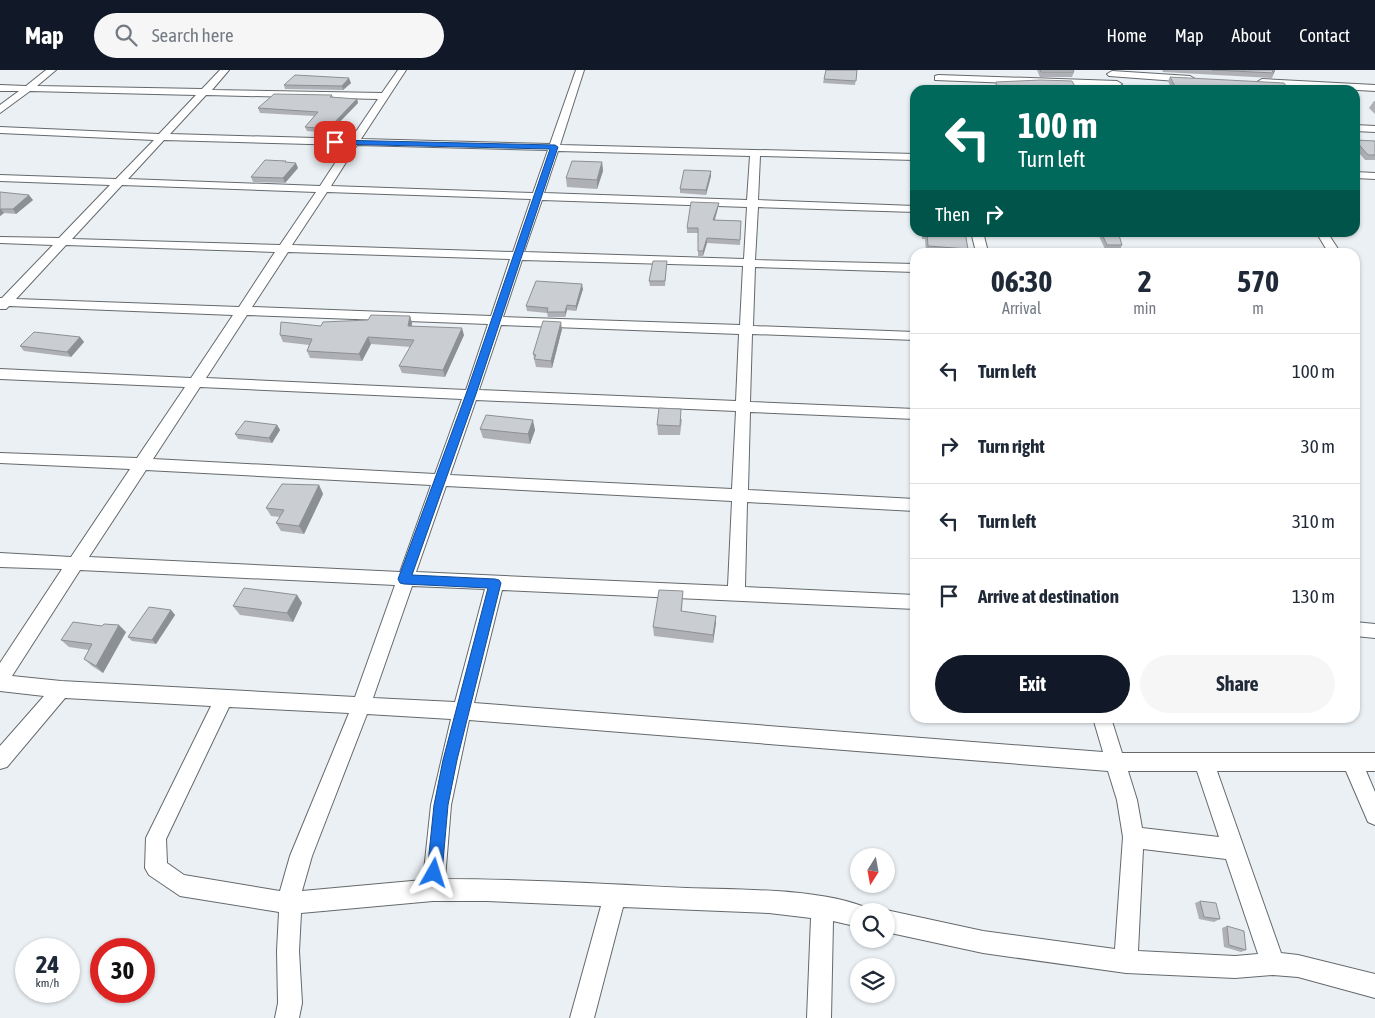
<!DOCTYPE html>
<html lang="en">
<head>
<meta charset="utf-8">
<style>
  :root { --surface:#fff; --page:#f6f6f7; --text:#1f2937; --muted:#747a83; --line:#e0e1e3; --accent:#111827 }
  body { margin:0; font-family:"Asap Condensed",sans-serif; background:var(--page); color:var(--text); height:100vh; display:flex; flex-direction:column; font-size:19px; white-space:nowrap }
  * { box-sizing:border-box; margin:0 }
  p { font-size:16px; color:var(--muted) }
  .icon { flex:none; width:28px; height:28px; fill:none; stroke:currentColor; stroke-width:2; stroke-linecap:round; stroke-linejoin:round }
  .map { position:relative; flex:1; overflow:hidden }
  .sheet { position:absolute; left:910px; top:178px; width:450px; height:475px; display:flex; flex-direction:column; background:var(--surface); border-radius:15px; box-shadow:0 1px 4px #0004 }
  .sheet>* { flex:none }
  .top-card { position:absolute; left:910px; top:15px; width:450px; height:152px; border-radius:15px; box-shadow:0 1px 4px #0004; background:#00695c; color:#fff; overflow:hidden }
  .needle { width:32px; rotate:191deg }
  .controls { position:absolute; left:850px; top:778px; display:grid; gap:10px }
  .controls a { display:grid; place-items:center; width:45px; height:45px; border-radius:50%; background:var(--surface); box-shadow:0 1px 4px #0004; font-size:25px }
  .speed { position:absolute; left:15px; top:868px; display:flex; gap:10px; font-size:25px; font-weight:700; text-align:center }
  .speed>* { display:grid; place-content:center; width:65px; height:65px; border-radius:50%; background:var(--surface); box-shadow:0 1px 4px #0004; line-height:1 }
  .speed small { font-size:12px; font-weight:400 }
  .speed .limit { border:8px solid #d22; background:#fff; color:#111 }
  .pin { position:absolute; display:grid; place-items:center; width:42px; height:42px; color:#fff; margin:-21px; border-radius:10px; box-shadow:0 2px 8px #0006 }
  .me { position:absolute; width:55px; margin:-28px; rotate:6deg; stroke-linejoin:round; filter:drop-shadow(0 0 4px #0008) }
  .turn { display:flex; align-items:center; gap:18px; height:105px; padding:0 25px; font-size:22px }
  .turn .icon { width:65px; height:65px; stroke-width:2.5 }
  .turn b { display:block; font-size:35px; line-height:42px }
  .then { display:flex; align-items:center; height:48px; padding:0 25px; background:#0003; gap:10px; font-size:19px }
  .eta { display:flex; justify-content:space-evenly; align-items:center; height:85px; text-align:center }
  .eta b { font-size:30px; font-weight:700; line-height:35px }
  .cta { display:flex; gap:10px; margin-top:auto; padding:10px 25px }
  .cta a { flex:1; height:58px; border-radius:30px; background:var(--accent); color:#fff; font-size:20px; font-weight:700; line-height:58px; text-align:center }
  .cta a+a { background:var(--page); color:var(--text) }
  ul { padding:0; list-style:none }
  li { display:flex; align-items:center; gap:15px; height:75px; padding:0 25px; border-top:1px solid var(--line) }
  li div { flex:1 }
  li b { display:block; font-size:19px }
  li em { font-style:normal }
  header { display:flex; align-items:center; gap:30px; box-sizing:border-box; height:70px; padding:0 25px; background:var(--accent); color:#fff }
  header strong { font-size:24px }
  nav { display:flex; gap:28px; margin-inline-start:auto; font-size:18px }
  .search { width:350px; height:45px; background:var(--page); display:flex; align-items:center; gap:12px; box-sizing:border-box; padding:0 18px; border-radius:28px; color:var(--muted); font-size:19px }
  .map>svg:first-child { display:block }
</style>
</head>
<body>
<header>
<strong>Map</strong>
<div class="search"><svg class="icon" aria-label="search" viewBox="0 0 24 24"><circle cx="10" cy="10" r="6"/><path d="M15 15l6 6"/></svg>Search here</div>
<nav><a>Home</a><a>Map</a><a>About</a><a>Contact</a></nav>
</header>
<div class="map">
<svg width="1375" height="948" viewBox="0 0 1375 948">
  <rect width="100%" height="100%" fill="#eaf0f4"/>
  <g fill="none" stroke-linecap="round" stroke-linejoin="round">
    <defs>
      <g id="street">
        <path d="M46,0h10l-19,16 165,3 18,-19h9l-17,20 170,3 16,-23h8l-45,69 189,5 26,-74h8l-24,75 355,9v6l-155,-4 -2,44 157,6v6l-157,-5 -3,53 160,4v8l-160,-5 -2,59 162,6v8l-163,-6 -2,68 165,7v10l-165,-7 -2,78 167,9v12l-168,-9 -2,85 170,8v14l-413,-19 -28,113 629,49 -10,-34h18l11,35h253v18h-9l9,21v33l-7,-3 -22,-51h-129l64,182 17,2 77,19v24l-77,-21 -25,-2 -38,3 -109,-5 -143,-20 -97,-21v-21h-3l3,-1 97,21 132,18 8,-112 -6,-37 -9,-29 -639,-51 -18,85 -6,74c81,0 161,5 242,9 52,2 132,0 180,20l1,3h-9v16l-26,-6 -2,97h-24l4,-100 -42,-5 -146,-6 -29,111h-24l31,-112 -114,-5h-54l-132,12 -2,38 3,52 -3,15h-24l3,-15 -1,-52 2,-39 -99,-16 -31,-21 -4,-7 1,-30 65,-132 -146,-8 -58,69 -7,2v-23l44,-50 -44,-5v-28l62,-94 -62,-2v-14l71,4 59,-88 -130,-6v-10l137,5 48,-71 -185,-8v-10l191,9 42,-63 -224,-9 -3,3h-6v-11h2l51,-53 -53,-2v-6l59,1 51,-53 -110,-4v-6l116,4 38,-39 -154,-7v-6l159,7 37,-39 -166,-4 -30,22v-8l19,-14h-19v-6l26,1zM206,25l172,4 -27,40 -181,-5zM164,70l183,5 -27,41 -192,-7zM357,75l191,5 -15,43 -202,-7zM558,81l192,5 -3,44 -203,-7zM122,115l194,7 -36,53 -208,-6zM327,122l204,7 -18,53 -221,-7zM542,130l205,7 -3,52 -220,-7zM66,175l209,7 -36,55 -223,-8zM288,182l222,7 -19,57 -239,-9zM522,190l221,6 -3,59 -237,-8zM247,245l241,9 -22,66 -260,-12zM501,255l238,9 -3,67 -257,-11zM200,317l262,12 -27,75 -282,-15zM476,330l260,11 -4,78 -282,-14zM146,400l285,15 -31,87 -311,-15zM446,416l286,15 -4,85 -312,-14zM80,500l315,15 -40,112 -294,-16 -49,-5zM412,516l73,3 -30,113 -82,-4zM229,637l120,6 -59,143 -10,35 -96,-16 -17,-12 -1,-24zM367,644l84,5 -20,86 -8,75 -121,11 10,-35zM1128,701h69l22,66 -77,-9 -5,-28zM1143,779l83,10 32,95 -23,2 -97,-5z"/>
        <polygon points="1112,1 1190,6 1195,9 1190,12 1109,6 1107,4"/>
        <polygon points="938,5 1117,11 1122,14 1117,17 935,10 935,6"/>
        <polygon points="1262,9 1375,15 1375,21 1259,14 1257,12"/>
        <polygon points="1355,55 1375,56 1375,62 1355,61"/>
        <polygon points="1355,102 1375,103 1375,109 1355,108"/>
        <polygon points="971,162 983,162 988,182 976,182"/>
        <polygon points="1316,162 1327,162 1340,182 1328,182"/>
        <polygon points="1355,552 1375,554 1375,568 1355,566"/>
      </g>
    </defs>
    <use href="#street" stroke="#65696c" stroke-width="2"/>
    <use href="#street" fill="#fff" fill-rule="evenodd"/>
  </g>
  <g fill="#aeb0b5">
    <polygon points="826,0 857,0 855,15 823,13"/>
    <polygon points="1037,0 1073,0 1074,2 1072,7 1040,7"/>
    <polygon points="1162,0 1274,0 1275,1 1272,8 1163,2"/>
    <polygon points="1170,7 1289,20 1172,20 1168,11"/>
    <polygon points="996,12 1077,20 995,20"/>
    <polygon points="351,13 343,20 285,19 284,15"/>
    <polygon points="332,25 333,27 357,29 358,33 329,63 307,61 305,57 314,46 260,43 258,38"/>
    <polygon points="1374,31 1375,31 1375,44 1369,38"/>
    <polygon points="1355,70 1375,71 1375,90 1365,90 1355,78"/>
    <polygon points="602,92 603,101 597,119 567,117 566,108"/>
    <polygon points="286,93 298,98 285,113 253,112 251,107"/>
    <polygon points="915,99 915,130 914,105"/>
    <polygon points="711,101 711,106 706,125 680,123 680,119"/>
    <polygon points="0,122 33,130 16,144 4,143 0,146"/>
    <polygon points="719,133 718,138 715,150 741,151 740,175 707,173 703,186 698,186 698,163 687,163 687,158"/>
    <polygon points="922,162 965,162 968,179 967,182 926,182 925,169 922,169"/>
    <polygon points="1097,162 1118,162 1122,175 1120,180 1105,179"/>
    <polygon points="667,191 665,216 650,216 649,211"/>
    <polygon points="583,219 576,241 567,240 565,247 548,247 547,243 527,241 526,236"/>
    <polygon points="410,246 412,253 411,256 464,265 445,307 402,303 399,296 411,277 371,274 362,291 310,288 307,281 309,275 283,272 280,265 321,256"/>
    <polygon points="562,259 552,298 536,297 533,284"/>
    <polygon points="80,267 84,272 71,287 24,281 20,276"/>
    <polygon points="682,349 680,365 658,365 657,355"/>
    <polygon points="277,355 280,360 272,373 238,369 235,364"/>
    <polygon points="480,359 535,360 530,374 483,368"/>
    <polygon points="319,415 323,424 304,464 281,461 276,453 280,447 271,446 266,438"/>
    <polygon points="683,521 682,541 716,546 713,573 654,566 653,557"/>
    <polygon points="297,525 302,533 293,552 240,545 233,536"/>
    <polygon points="171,540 175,545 156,574 132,571 128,567"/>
    <polygon points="126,562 103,603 92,596 84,589 89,580 69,577 61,570"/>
    <polygon points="1200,831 1220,849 1214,852 1199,849 1195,833"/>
    <polygon points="1227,856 1246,880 1241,882 1224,877 1222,858"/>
  </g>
  <g fill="#8d9093">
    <polygon points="349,8 351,13 343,20 342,16"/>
    <polygon points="357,29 358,33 329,63 328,59"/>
    <polygon points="602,92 603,101 597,119 597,110"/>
    <polygon points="296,93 298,98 285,113 283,108"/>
    <polygon points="711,101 711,106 706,125 706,120"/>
    <polygon points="29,125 33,130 16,144 13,139"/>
    <polygon points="719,133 718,138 713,155 713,150"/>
    <polygon points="0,139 1,139 4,143 0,146"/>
    <polygon points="707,168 707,173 703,186 703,181"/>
    <polygon points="582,214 583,219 576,241 576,236"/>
    <polygon points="567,235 567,240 565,247 565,242"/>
    <polygon points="410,246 412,253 411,263 408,256"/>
    <polygon points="561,252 562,259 552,298 551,291"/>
    <polygon points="462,258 464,265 445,307 443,300"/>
    <polygon points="80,267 84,272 71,287 67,282"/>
    <polygon points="368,267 371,274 362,291 359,284"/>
    <polygon points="533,350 535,360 530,374 528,364"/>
    <polygon points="277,355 280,360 272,373 269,368"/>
    <polygon points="319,415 323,424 304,464 299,456"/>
    <polygon points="297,525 302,533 293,552 287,543"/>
    <polygon points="171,540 175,545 156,574 152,570"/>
    <polygon points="716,546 716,554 713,573 713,565"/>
    <polygon points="119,555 126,562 103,603 96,596"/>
  </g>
  <g fill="#cacdd2" stroke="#8d9093">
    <polygon points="826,0 857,0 856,11 824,9"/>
    <polygon points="1040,0 1073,0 1074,2 1041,2"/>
    <polygon points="1212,0 1274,0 1275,1 1272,1 1274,3"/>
    <polygon points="295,5 349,8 342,16 284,15"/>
    <polygon points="1170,7 1284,13 1289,20 1177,20"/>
    <polygon points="1041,10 1072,11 1077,20 997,20 996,12"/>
    <polygon points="274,24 332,25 330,27 357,29 328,59 305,57 318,42 258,38"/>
    <polygon points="1355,70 1375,71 1375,85 1368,85"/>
    <polygon points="265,90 286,91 285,92 296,93 283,108 251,107"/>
    <polygon points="572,91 602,92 597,110 566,108"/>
    <polygon points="684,100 711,101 706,120 680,119"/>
    <polygon points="0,122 29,125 13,139 0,139"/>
    <polygon points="691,132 719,133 713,150 741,151 740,170 707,168 703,181 698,181 698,158 687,158"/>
    <polygon points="927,162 965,162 968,179 928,176"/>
    <polygon points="1101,162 1118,162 1122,175 1107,175"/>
    <polygon points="653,191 667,191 665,211 649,211"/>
    <polygon points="536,211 582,214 576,236 567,235 565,242 547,242 548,238 526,236"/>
    <polygon points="371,245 410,246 408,256 462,258 443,300 399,296 414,270 368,267 359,284 307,281 312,269 280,265 281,252 321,256 323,252 368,250"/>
    <polygon points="543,251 561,252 551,291 534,289 536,285 533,284"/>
    <polygon points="34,262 80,267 67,282 20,276"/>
    <polygon points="659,338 681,339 680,356 657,355"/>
    <polygon points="486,345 533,350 528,364 480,359"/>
    <polygon points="245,351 277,355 269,368 235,364"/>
    <polygon points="282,414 319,415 299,456 276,453 284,440 266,438"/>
    <polygon points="244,518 297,525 287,543 233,536"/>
    <polygon points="659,520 683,521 681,541 716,546 713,565 653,557"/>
    <polygon points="149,537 171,540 152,570 128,567"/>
    <polygon points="73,552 102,556 104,554 119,555 96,596 84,589 92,574 61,570"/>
    <polygon points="1200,831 1216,833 1220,849 1204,847"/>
    <polygon points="1227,856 1244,861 1246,880 1229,875"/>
  </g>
  <polygon fill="#1a73e8" stroke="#114b97" points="335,70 555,75 558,77 476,324 412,505 495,509 499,510 501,513 457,690 448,735 442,803 440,808 434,810 429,808 427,803 434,735 443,690 488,518 404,514 400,513 398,509 466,324 550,79 333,74 333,71"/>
</svg>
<div class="controls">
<a><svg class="needle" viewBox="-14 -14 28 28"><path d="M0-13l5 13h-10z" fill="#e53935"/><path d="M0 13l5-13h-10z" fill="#747a83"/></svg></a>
<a><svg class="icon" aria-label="search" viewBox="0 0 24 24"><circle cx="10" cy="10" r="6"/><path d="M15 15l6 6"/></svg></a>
<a><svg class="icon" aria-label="layers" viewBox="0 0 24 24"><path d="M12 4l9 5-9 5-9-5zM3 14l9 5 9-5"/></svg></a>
</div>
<div class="speed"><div>24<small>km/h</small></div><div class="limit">30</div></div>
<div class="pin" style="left:335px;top:72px;background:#d93025"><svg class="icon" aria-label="arrive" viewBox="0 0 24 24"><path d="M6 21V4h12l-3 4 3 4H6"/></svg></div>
<svg class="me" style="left:434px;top:803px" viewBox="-20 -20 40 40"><path d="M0-17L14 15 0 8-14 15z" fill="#1a73e8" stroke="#fff" stroke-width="4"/></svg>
<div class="top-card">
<div class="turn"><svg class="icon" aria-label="left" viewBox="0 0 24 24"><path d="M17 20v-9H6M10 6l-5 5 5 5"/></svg><div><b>100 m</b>Turn left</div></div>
<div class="then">Then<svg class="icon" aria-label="right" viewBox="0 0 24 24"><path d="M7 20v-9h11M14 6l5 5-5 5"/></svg></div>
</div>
<section class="sheet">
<div class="eta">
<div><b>06:30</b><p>Arrival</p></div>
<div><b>2</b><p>min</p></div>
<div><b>570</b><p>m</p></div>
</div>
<ul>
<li><svg class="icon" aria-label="left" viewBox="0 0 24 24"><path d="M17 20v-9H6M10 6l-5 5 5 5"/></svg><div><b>Turn left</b></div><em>100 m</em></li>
<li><svg class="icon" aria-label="right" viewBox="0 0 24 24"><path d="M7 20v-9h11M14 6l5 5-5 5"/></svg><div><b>Turn right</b></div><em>30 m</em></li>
<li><svg class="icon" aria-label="left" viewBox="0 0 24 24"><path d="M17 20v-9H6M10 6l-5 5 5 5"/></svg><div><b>Turn left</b></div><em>310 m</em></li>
<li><svg class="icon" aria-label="arrive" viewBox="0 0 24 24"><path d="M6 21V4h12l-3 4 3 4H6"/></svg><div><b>Arrive at destination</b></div><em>130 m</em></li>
</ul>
<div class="cta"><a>Exit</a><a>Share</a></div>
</section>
</div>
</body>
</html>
